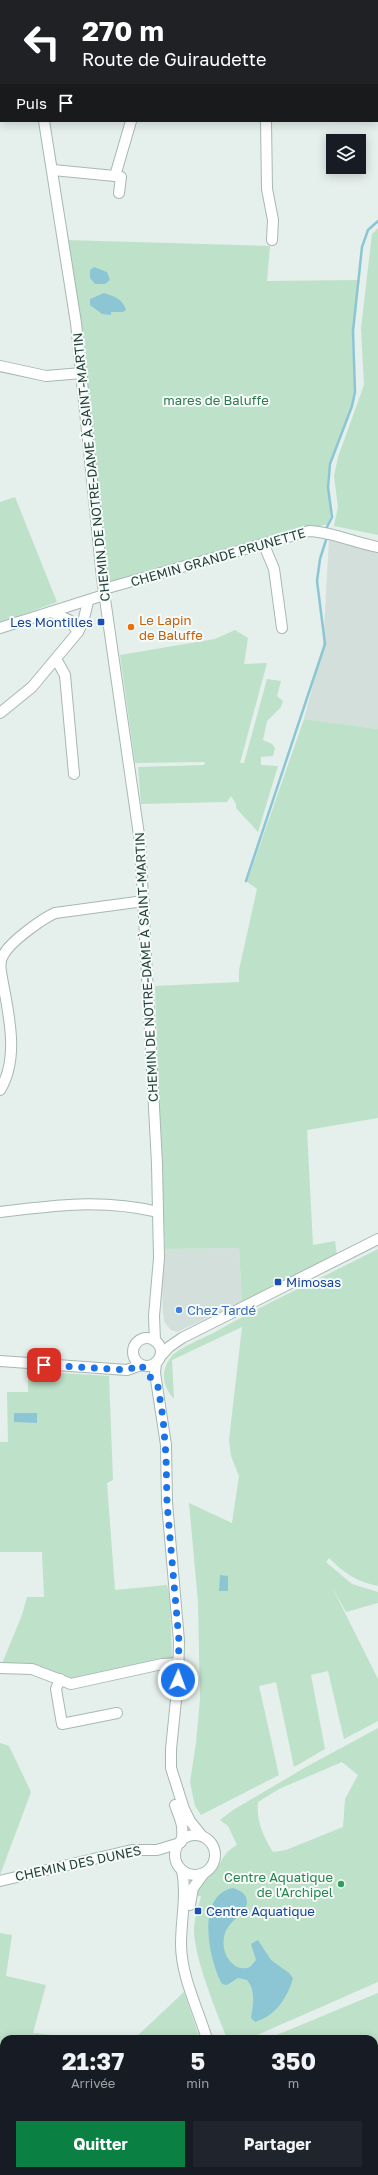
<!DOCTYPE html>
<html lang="fr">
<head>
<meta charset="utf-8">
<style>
  :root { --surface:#171b24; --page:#20242c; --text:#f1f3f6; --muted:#9ea1a6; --accent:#0b8043 }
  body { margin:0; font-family:"Golos Text",sans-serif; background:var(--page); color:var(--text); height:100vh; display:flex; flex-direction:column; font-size:15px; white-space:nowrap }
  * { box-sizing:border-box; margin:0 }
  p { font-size:13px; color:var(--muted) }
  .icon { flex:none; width:22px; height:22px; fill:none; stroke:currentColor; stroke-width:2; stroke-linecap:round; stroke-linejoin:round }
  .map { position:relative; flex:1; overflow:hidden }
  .drawer { position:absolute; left:0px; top:2035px; width:378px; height:140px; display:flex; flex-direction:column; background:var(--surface); border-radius:12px 12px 0 0; box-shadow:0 2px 10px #0003 }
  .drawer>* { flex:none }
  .top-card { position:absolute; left:0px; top:0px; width:378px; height:122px; box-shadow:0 2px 10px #0003; background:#202124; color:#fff; overflow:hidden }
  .controls { position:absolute; left:326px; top:134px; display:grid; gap:8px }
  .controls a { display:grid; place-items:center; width:40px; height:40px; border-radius:0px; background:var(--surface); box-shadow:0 2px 10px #0003; font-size:20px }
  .pin { position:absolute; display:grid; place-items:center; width:34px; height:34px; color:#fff; margin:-17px; border-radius:8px; box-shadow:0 2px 6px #0006 }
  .me { position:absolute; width:44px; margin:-22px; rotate:2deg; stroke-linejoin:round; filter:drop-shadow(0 0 3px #0008) }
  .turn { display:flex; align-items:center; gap:14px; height:84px; padding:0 16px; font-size:18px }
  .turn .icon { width:52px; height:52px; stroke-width:2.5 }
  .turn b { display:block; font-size:28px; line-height:34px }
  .then { display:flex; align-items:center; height:38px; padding:0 16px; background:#0003; gap:8px; font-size:15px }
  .eta { display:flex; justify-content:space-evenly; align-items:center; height:68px; text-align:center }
  .eta b { font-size:24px; font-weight:700; line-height:28px }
  .primary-button { display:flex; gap:8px; margin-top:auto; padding:8px 16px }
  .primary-button a { flex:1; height:46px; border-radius:0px; background:var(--accent); color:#fff; font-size:16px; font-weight:700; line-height:46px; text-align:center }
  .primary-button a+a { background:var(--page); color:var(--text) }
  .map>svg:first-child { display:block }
</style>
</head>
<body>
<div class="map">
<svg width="378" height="2175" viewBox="0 0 378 2175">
  <rect width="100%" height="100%" fill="#e5efeb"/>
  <g fill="#d3dfda">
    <polygon points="329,540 378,553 378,729 304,719 323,646"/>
    <polygon points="239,1248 242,1302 177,1332 171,1330 165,1323 163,1314 162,1284 165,1249"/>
    <polygon points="316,2171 360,2171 362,2175 312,2175"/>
  </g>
  <g fill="#bee1c9" fill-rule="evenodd">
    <polygon points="378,228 378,535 334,526 338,507 334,476 338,457 364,385 361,328 372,234"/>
    <path d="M65,240l205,6 -3,35 93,-1c-6,25 -8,48 -7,73 0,13 4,27 2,40 -3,28 -23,53 -27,81 -3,18 8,35 -1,51h-5l-1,3 -212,57z"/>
    <polygon points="15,497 57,602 0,623 0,502"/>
    <polygon points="235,630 248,638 244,664 267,663 240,763 244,763 267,679 281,681 277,696 283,701 281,707 267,721 263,740 272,744 275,748 273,756 261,757 261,765 278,766 258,832 236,808 236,804 231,796 227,802 141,804 138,767 204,765 205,762 135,763 120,655 215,639"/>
    <polygon points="304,719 378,729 378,1118 307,1130 313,1245 335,1241 337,1256 242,1302 239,1248 165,1249 155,986 239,982 239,970 257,889 247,882"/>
    <path d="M378,1249v337c-22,-5 -33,-12 -49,-28l-3,4 26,22 26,8v11l-32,9 -15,-27 47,94v42l-34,18 -16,-68 -17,4 14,74 -31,18 -18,-85 -17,4 20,89 -78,40 -6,-9 -5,-24 6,-39 4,-44 -2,-97 -9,-99 43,20 7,-47 -8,-20 -2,-16 13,-113 -70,33 2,39c-12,-13 -14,-29 -2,-43 8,-9 32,-18 43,-24 53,-30 109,-55 163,-83z"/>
    <polygon points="28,1371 109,1376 113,1480 107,1483 115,1590 167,1585 170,1599 172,1660 71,1682 1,1666 22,1615 27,1597 44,1597 42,1552 0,1552 0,1442 8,1442 7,1392 28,1392"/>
    <path d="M378,1728v254l-130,57h-21c-11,-29 -34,-83 -33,-112 1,-10 5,-21 7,-31h-6c2,-17 9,-13 18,-23 11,-12 8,-19 24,-28l-9,-19 -8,-6 13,-10 73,-43zM342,1762l16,13 -13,24 -2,28 -57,23 -13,2c-10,-16 -17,-32 -15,-50l21,-13z"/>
    <polygon points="0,1743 9,1746 31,1792 0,1875"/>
    <polygon points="0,1933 12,1935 6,1976 46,1985 33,2033 90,2039 4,2039 4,2171 221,2171 221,2175 0,2175"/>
    <polygon points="184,1992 200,2039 134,2039"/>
    <polygon points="378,1993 378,2175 362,2175 360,2171 374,2171 374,2039 267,2039"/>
    <polygon points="254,2171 316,2171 312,2175 284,2175 280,2173 254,2175"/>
  </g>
  <g fill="#8cc6d5">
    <polygon points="94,267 107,272 110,280 105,284 95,284 90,278 90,270"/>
    <path d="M104,293c10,3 19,6 22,17l-3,2h-12v3l-9,-1 -12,-9v-6z"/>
    <polygon points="14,1413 37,1413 37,1423 14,1422"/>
    <polygon points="220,1575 228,1576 228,1591 219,1591"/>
    <path d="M233,1888c7,2 14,6 14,14 -1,16 -27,18 -23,46 1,6 4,12 9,16 5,5 11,5 17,3l6,-7 -5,-16 7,-4 13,20 18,13 4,5c-6,21 -17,37 -38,44l-4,-4c2,-14 5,-27 -4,-38l-9,-2 -11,7 -5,-1c-13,-23 -27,-89 11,-96z"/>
  </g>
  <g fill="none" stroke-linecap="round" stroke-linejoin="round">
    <g stroke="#8cc6d5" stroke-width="2.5">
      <polyline points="321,0 322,1"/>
      <polyline points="377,115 378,117"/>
      <polyline points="327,527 332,517 328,487 330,464 352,406 355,392 353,331 362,247 368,230 378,221"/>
      <polyline points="246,881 325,644 317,581 320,559 326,540"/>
    </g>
    <defs>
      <g id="minor">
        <polyline points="30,0 30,1"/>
        <polyline points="213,0 214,1"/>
        <polyline points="283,0 283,1"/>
        <polyline points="377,44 378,44"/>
        <polyline points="0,77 1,82"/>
        <polyline points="44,121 76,323 102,578 140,842 157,1164 159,1258 154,1316 155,1341"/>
        <polyline points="266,121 267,189 273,220 272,240"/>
        <polyline points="53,170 115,176 131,121"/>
        <polyline points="115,176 121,177 119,193"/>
        <polyline points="0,366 46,376 82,373"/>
        <polyline points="264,545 274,569 282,628"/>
        <path d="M104,589l205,-58c24,1 46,12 69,16"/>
        <polyline points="51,612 69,620 78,632"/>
        <polyline points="0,628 104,595"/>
        <polyline points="56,659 65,675 74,774"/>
        <polyline points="0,713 32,687 78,632 83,622 88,602"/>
        <path d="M0,1090c21,-34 7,-82 1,-118 -1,-6 -1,-13 3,-18 7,-13 38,-35 51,-41l89,-12"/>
        <path d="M0,1212c56,-7 102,-13 158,0"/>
        <circle cx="147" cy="1352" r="14"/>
        <polyline points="160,1357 169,1347 182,1338 378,1239"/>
        <polyline points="0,1361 127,1370 141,1365"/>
        <polyline points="156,1362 155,1373 166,1445 167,1503 179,1641 178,1680 171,1749 171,1768 184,1809 190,1821 202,1836"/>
        <polyline points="0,1668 32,1669 71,1684 162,1664 179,1663"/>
        <polyline points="60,1679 56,1689 62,1724 117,1713"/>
        <path d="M175,1805c5,14 10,22 6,37"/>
        <circle cx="195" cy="1855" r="20"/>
        <path d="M182,1870c5,25 -1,49 -1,74 0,32 17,65 26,95"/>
        <polyline points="0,1881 132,1850 157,1850 180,1843"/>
        <polyline points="190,1905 193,1888 204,1873"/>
        <polyline points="231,2175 231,2171"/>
      </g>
    </defs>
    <use href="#minor" stroke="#a7b8b3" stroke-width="12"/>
    <use href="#minor" stroke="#fff" stroke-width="10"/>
  </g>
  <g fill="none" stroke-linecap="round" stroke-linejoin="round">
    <polyline stroke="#1a73e8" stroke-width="7" stroke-dasharray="0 12.6" points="44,1365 127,1370 141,1365 158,1387 163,1418 166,1456 167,1503 179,1641 178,1680"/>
  </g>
  <g fill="#1a4fb4" stroke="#f6fbf9" stroke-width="1.5">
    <rect x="97" y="618" width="8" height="8" rx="2"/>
    <rect x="274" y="1278" width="8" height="8" rx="2"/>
    <rect x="194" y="1907" width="8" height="8" rx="2"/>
  </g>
  <circle fill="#e8710a" stroke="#f6fbf9" stroke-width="1.5" cx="131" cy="627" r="4"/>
  <circle fill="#3f7fe0" stroke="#f6fbf9" stroke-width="1.5" cx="179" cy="1310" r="4"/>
  <circle fill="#2e9e5b" stroke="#f6fbf9" stroke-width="1.5" cx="341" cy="1884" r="4"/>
  <g text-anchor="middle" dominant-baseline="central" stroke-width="4" stroke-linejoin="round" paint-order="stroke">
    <g font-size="13" fill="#2b7b4e" stroke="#f6fbf9">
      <text x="216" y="400">mares de Baluffe</text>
    </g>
    <g font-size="13" fill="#23423b" stroke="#f6fbf9">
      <text transform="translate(91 467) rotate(-96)">CHEMIN DE NOTRE-DAME À SAINT-MARTIN</text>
      <text transform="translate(218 557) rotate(-16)">CHEMIN GRANDE PRUNETTE</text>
      <text transform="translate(146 967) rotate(-93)">CHEMIN DE NOTRE-DAME À SAINT-MARTIN</text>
      <text transform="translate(78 1863) rotate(-12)">CHEMIN DES DUNES</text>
    </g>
    <g font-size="13" fill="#c56008" stroke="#f6fbf9" text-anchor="start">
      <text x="139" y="620">Le Lapin<tspan x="139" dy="15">de Baluffe</tspan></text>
    </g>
    <g font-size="13" fill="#164399" stroke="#f6fbf9" text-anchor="start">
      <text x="93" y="622" text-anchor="end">Les Montilles</text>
      <text x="286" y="1282">Mimosas</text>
      <text x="206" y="1911">Centre Aquatique</text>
    </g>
    <g font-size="13" fill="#366cbe" stroke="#f6fbf9" text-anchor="start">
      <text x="187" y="1310">Chez Tardé</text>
    </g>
    <g font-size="13" fill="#27864d" stroke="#f6fbf9" text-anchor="end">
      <text x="333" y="1877">Centre Aquatique<tspan x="333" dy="15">de l'Archipel</tspan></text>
    </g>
  </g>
</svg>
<div class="controls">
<a><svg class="icon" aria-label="layers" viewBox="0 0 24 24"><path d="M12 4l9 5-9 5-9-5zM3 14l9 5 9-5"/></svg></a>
</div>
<div class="pin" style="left:44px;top:1365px;background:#d93025"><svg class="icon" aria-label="arrive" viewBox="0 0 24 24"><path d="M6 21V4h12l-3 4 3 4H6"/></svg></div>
<svg class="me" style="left:178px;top:1680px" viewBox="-20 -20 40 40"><circle r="17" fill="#1a73e8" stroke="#fff" stroke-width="3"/><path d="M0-11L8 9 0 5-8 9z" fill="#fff"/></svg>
<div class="top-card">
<div class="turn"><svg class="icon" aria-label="left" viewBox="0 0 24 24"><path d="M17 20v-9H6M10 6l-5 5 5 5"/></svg><div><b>270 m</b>Route de Guiraudette</div></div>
<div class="then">Puis<svg class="icon" aria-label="arrive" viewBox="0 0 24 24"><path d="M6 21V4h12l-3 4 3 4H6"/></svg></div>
</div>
<section class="drawer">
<div class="eta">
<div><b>21:37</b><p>Arrivée</p></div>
<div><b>5</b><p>min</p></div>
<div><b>350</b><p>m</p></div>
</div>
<div class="primary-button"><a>Quitter</a><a>Partager</a></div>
</section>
</div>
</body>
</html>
